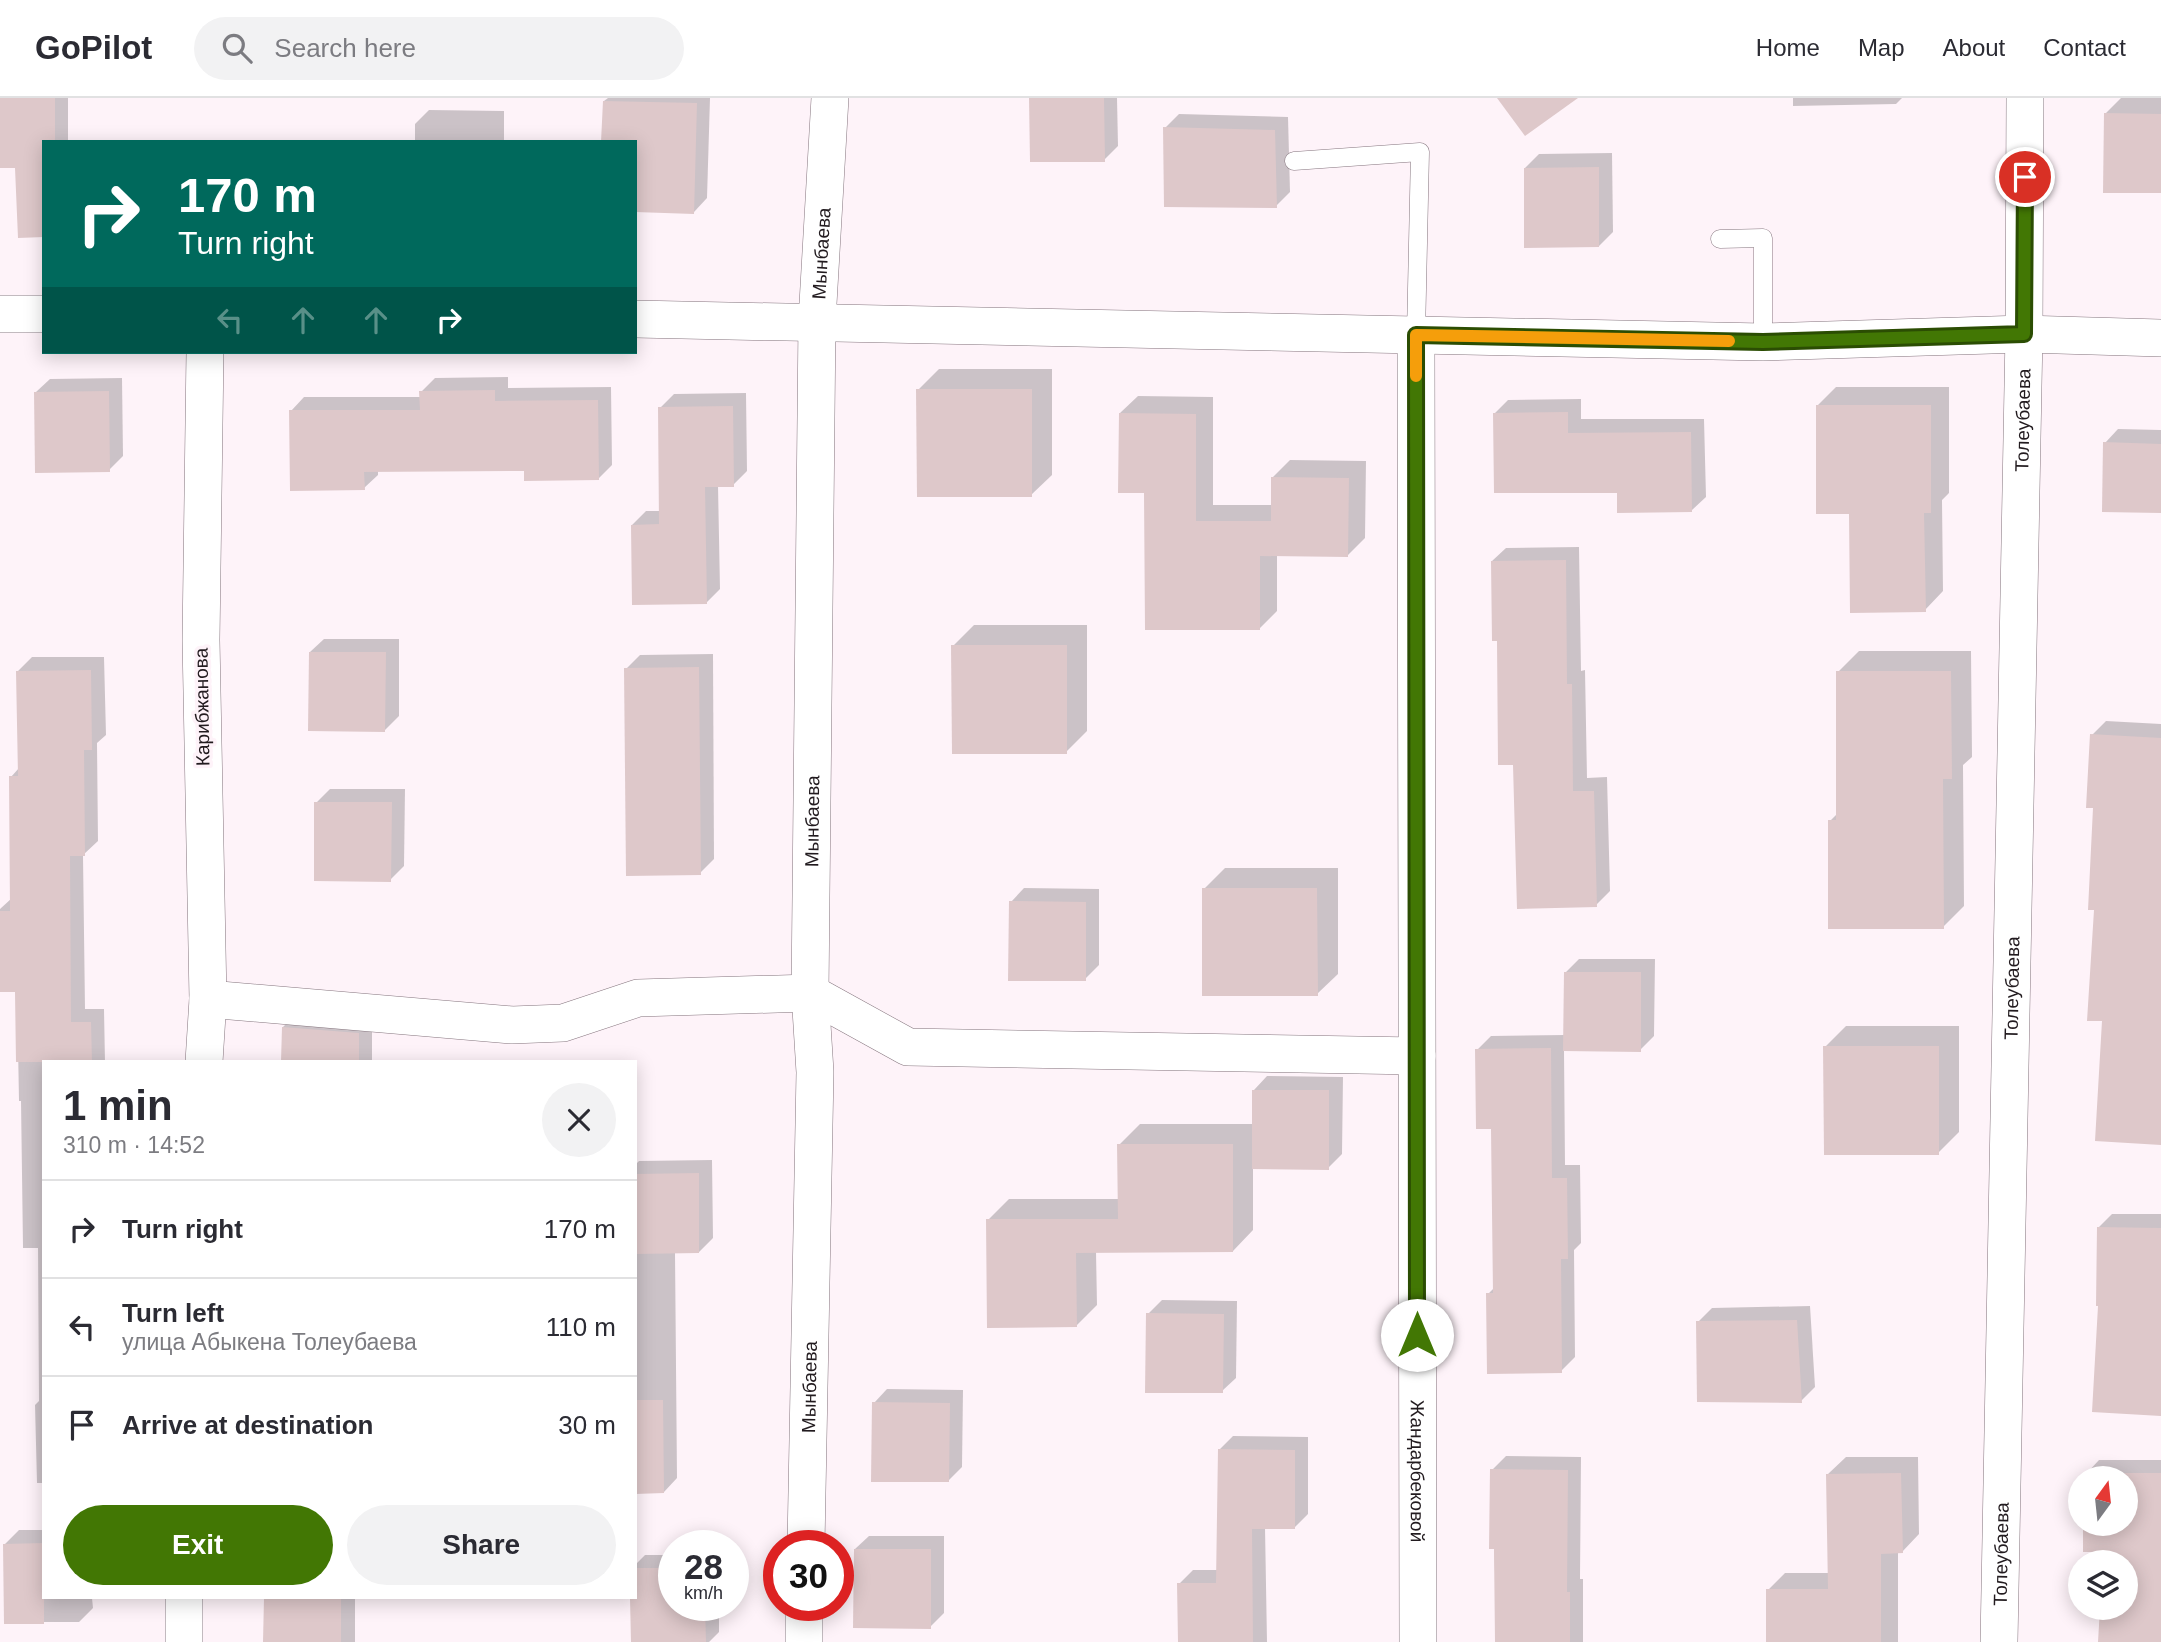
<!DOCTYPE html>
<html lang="en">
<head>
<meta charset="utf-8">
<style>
  :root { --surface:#fff; --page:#f2f2f3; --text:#2b2b33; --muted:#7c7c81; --line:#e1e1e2; --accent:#427704 }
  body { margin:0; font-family:Helvetica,sans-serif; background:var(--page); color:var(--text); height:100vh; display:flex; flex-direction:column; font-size:26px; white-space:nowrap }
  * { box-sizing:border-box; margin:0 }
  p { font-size:23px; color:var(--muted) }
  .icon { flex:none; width:38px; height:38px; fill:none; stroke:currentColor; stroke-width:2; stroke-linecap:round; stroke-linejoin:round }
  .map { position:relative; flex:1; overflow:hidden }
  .drawer { position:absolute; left:42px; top:962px; width:595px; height:539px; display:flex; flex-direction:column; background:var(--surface); border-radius:0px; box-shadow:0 4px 18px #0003 }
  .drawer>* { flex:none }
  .hud { position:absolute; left:42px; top:42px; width:595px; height:214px; border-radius:0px; box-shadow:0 4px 18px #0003; background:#00695c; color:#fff; overflow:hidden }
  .needle { width:46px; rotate:15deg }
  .buttons { position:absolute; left:2068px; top:1368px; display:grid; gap:14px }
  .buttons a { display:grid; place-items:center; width:70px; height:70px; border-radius:50%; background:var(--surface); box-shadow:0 4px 18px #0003; font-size:35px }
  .speed { position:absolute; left:658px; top:1432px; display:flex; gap:14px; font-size:35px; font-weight:700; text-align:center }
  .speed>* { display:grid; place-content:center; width:91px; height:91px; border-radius:50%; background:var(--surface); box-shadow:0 4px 18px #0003; line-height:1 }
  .speed small { font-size:18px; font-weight:400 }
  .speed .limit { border:10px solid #d22; background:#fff; color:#111 }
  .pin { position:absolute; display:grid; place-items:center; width:60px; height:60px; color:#fff; margin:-30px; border:4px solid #fff; border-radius:50%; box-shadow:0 2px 7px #0007 }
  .me { position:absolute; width:77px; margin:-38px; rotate:0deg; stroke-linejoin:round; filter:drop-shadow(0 0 5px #0008) }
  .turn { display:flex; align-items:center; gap:24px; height:147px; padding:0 21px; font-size:32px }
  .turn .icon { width:91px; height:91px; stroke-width:2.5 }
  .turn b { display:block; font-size:49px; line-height:60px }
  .lanes { display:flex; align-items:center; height:66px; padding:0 21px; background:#0003; justify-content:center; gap:35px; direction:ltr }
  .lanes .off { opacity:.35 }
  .round { display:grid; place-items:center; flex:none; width:74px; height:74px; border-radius:37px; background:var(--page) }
  .overview { display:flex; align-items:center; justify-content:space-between; height:119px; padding:0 21px }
  h1 { font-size:42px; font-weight:800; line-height:52px }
  .action { display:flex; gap:14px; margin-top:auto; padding:14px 21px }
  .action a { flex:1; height:80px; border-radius:42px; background:var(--accent); color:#fff; font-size:28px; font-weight:800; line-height:80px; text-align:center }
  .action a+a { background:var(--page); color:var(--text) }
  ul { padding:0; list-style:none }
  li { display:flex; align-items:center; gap:21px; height:98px; padding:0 21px; border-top:2px solid var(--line) }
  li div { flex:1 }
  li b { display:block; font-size:26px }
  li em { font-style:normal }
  header { display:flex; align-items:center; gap:42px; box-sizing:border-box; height:98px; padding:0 35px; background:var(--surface); border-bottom:2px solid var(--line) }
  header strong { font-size:33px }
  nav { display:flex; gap:38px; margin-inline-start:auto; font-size:24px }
  .search { width:490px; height:63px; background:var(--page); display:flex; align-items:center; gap:18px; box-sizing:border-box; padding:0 24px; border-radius:38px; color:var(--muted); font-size:26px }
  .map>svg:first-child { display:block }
</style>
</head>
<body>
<header>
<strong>GoPilot</strong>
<div class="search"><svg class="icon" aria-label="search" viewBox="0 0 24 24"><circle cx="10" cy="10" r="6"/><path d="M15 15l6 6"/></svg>Search here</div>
<nav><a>Home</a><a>Map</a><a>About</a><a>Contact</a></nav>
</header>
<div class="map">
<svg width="2161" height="1544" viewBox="0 0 2161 1544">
  <rect width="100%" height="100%" fill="#fef3f9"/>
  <g fill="#0003">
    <polygon points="0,0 68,0 68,44 44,44 17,68 0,68"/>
    <polygon points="608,0 710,0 707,100 694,114 604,3"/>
    <polygon points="1030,0 1117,0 1118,48 1104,62"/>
    <polygon points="1793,0 1902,0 1896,6 1793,8"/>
    <polygon points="2161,0 2161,94 2105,16 2121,0"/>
    <polygon points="429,12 504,13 504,44 415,44 415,26"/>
    <polygon points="1179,16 1288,19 1290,94 1276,108 1165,30"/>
    <polygon points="1612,55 1613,134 1599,148 1525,70 1539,56"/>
    <polygon points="939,271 1052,271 1052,377 1031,397 918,292"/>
    <polygon points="508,279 508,290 611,289 612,367 598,381 526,371 378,372 378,377 364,390 291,313 304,299 421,299 421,294 435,280"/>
    <polygon points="122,280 123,358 109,372 36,294 50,281"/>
    <polygon points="1836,289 1949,289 1949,395 1942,402 1943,493 1925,512 1851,414 1817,308"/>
    <polygon points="746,295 747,373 733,387 718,387 720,491 706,505 632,427 646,413 661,413 660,310 674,296"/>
    <polygon points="1138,298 1213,299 1213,407 1273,407 1273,379 1290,362 1366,363 1365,440 1348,457 1277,456 1277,513 1260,530 1146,393 1120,315"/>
    <polygon points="1581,301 1581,321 1704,321 1706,399 1692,412 1618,393 1494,316 1508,302"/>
    <polygon points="2118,331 2161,332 2161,413 2105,345"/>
    <polygon points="1579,449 1581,573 1585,572 1587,680 1607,679 1610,793 1596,807 1515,666 1499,541 1492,463 1506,450"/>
    <polygon points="974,527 1087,527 1087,633 1066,654 953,548"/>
    <polygon points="324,541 399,541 399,618 385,632 310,554"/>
    <polygon points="1859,553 1971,553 1972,659 1963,667 1964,808 1943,829 1830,723 1838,715 1838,574"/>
    <polygon points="713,556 714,761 700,775 626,571 640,557"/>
    <polygon points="32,559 104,559 106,637 97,645 98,743 83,757 85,911 104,911 105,964 44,964 44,1385 37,1385 35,1307 39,1303 38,1150 23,1150 21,1003 19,1003 17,892 0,892 0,811 12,800 11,679 19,670 18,573"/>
    <polygon points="2106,623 2161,626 2161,1046 2104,922 2096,810 2095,709 2092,637"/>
    <polygon points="330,691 405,691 404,768 390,782 316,705"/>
    <polygon points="1225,770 1338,770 1338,876 1317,896 1204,791"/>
    <polygon points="1024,790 1099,791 1099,867 1085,881 1011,804"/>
    <polygon points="1579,861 1655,861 1654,938 1640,952 1564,952 1565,1067 1580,1067 1581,1145 1574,1152 1575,1259 1561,1273 1488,1196 1495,1189 1493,1029 1477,952 1491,938 1565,937 1565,875"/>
    <polygon points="297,915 372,922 372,964 283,964 283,929"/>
    <polygon points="1846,928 1959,928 1959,1034 1938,1055 1825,949"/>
    <polygon points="1267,978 1343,979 1342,1056 1328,1070 1253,1069 1253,1132 1233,1153 1096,1153 1097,1207 1076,1228 988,1122 1009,1101 1119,1101 1119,1047 1140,1026 1253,1026 1254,992"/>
    <polygon points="712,1062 713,1140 699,1154 675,1154 677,1380 664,1394 635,1394 635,1067 639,1063"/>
    <polygon points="2112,1116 2161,1116 2161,1317 2100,1207 2099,1129"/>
    <polygon points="1162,1202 1237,1203 1236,1280 1222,1293 1148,1216"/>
    <polygon points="1810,1208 1815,1289 1801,1303 1698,1224 1712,1210"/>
    <polygon points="887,1291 963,1292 962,1369 948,1383 874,1305"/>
    <polygon points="1233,1338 1308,1339 1308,1416 1294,1430 1265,1429 1267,1544 1180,1544 1179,1486 1193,1472 1218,1472 1219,1352"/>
    <polygon points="1506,1358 1581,1359 1580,1481 1583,1481 1583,1544 1497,1544 1492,1372"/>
    <polygon points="1846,1359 1918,1359 1919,1436 1902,1454 1898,1454 1898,1544 1768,1544 1768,1492 1785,1475 1829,1475 1828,1376"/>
    <polygon points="2099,1362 2161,1362 2161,1544 2100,1544 2126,1510 2126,1465 2104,1453 2126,1426 2126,1381 2086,1376"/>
    <polygon points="19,1432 44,1432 44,1500 92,1500 93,1510 79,1524 6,1524 5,1446"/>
    <polygon points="869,1438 944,1438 944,1515 930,1529 855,1451"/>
    <polygon points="645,1457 674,1457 674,1507 719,1507 719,1534 709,1544 632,1544 632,1500 635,1500 635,1467"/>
    <rect x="266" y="1500" width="89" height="44"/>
  </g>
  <g fill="#dec8ca">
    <polygon points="0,0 55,0 55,44 44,44 44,139 18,140 15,70 0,70"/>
    <polygon points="1029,0 1104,0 1105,64 1030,64"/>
    <polygon points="1497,0 1578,0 1525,38"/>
    <polygon points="603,3 697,5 694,116 635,114 635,44 601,44"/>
    <polygon points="2104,15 2161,16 2161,95 2103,95"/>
    <polygon points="1163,29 1275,32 1277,110 1164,109"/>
    <polygon points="1599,69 1599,149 1524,150 1524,70"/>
    <polygon points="916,291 1032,291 1032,399 917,399"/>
    <polygon points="495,292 495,303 598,302 599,382 524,383 524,373 364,374 365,392 290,393 289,312 420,312 419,293"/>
    <polygon points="109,293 110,374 35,375 34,294"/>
    <polygon points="1816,307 1931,307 1931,415 1924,415 1926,514 1850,515 1849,416 1816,416"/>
    <polygon points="733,308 734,389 705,389 707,506 632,507 631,427 659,426 658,309"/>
    <polygon points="1568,314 1568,335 1691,334 1692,414 1617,415 1617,395 1494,395 1493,315"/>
    <polygon points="1119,315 1196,316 1196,423 1271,423 1271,379 1349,380 1348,459 1260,458 1260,532 1145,532 1144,395 1118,395"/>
    <polygon points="2103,344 2161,346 2161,415 2102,414"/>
    <polygon points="1566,462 1567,586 1572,586 1573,693 1594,693 1597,809 1517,811 1513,667 1498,667 1497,543 1492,543 1491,463"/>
    <polygon points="951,547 1067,547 1067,656 952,656"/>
    <polygon points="309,554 386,554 385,634 308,633"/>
    <polygon points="699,569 701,777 626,778 624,570"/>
    <polygon points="91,572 92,652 84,652 85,758 70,758 71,924 91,924 92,964 16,964 15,894 0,894 0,813 10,813 9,678 18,678 16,573"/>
    <polygon points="1836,573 1951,573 1952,681 1943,681 1944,831 1828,831 1828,722 1836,722"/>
    <polygon points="2090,636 2161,640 2161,1047 2095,1043 2102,923 2087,923 2094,812 2088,812 2093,710 2086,710"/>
    <polygon points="314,704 392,704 391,784 314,783"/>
    <polygon points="1202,790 1317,790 1318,898 1202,898"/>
    <polygon points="1009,803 1086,804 1086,883 1008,883"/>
    <polygon points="1564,874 1641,874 1641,954 1563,953"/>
    <polygon points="282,929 359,935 359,964 281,964"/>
    <polygon points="1823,948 1939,948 1939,1057 1824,1057"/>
    <polygon points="1551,950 1552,1080 1567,1080 1568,1161 1561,1161 1562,1275 1487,1276 1486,1195 1493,1195 1491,1031 1476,1031 1475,951"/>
    <polygon points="1252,992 1329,992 1329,1072 1252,1071"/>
    <polygon points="1117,1046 1233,1046 1233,1154 1076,1155 1077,1229 987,1230 986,1121 1118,1121"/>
    <polygon points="699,1075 699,1155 635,1156 635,1076"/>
    <polygon points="2097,1129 2161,1130 2161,1318 2092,1314 2098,1208 2096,1208"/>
    <polygon points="1146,1215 1224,1216 1223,1295 1145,1295"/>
    <polygon points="1797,1222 1802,1305 1697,1304 1696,1223"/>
    <polygon points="635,1302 663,1302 664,1395 635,1396"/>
    <polygon points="872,1304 950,1305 949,1384 871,1384"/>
    <polygon points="1218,1351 1295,1352 1295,1431 1252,1431 1253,1544 1178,1544 1177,1485 1216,1485"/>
    <polygon points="1490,1371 1568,1372 1567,1494 1570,1494 1570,1544 1495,1544 1494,1451 1489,1451"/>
    <polygon points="1901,1375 1903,1455 1881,1456 1881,1544 1766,1544 1766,1491 1828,1491 1826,1376"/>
    <polygon points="2084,1375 2161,1375 2161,1544 2098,1544 2100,1510 2126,1510 2126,1465 2102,1465 2103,1454 2083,1454 2083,1426 2126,1426 2126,1381 2084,1381"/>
    <polygon points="44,1445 44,1526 4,1526 3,1446"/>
    <polygon points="854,1451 931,1451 931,1531 853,1530"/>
    <polygon points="635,1470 674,1470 674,1507 705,1507 706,1544 631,1544 630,1500 635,1500"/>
    <polygon points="264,1500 341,1500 341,1544 263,1544"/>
  </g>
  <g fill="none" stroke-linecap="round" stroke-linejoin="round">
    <defs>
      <g id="service">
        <polyline points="1294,63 1420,54 1416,237"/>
        <polyline points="1720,141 1763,140 1763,244"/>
      </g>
      <g id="minor">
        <polyline points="0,216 44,216"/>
        <polyline points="635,221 1763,244 2024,236 2161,240"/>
        <path id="s1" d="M1416,237l2,1307"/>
        <polyline points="208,901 512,927 563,925 638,900 810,895 908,949 1417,958"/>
        <polyline points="204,964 208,901 201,542 205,254"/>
        <path id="s2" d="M806,1447l9,-473 -5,-79 7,-672 13,-223"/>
        <polyline points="184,1544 184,1500"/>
        <polyline points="804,1544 804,1507"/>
        <path id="s3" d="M1999,1544l25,-1308 1,-236"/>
      </g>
    </defs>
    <use href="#service" stroke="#85757e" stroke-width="19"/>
    <use href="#minor" stroke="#85757e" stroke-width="38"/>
    <use href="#service" stroke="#fff" stroke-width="18"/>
    <use href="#minor" stroke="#fff" stroke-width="37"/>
  </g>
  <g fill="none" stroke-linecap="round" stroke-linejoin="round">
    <defs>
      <polyline id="route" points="1417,1237 1416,237 1763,244 2024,236 2025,79"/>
    </defs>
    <use href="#route" stroke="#2b4d03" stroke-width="18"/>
    <use href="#route" stroke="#427704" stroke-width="12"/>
    <polyline stroke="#f59e0b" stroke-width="12" points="1416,278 1416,237 1729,243"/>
  </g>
  <g text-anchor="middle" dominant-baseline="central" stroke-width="7" stroke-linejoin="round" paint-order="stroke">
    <g font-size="19" fill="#221b1f" stroke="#fef3f9">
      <text stroke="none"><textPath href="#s2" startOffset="1292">Мынбаева</textPath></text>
      <text stroke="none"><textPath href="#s3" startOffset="1222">Толеубаева</textPath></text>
      <text transform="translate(202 609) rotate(-91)">Карибжанова</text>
      <text stroke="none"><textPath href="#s2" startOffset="724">Мынбаева</textPath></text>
      <text stroke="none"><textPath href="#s3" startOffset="654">Толеубаева</textPath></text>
      <text stroke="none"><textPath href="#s2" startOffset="158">Мынбаева</textPath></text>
      <text stroke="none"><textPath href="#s1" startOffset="1136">Жандарбековой</textPath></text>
      <text stroke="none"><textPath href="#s3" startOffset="88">Толеубаева</textPath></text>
    </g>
  </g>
</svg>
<div class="buttons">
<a><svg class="needle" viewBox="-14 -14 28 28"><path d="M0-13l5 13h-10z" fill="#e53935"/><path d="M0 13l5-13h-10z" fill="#7c7c81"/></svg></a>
<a><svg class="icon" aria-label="layers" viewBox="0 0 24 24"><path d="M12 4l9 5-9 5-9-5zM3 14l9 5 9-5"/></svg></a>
</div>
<div class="speed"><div>28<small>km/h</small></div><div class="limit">30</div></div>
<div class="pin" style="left:2025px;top:79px;background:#d93025"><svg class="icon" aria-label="arrive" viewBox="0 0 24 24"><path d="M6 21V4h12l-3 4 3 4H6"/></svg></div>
<svg class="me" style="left:1417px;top:1237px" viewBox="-20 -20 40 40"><circle r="19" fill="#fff"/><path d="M0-13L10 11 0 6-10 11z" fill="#427704"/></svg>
<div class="hud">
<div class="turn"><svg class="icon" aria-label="right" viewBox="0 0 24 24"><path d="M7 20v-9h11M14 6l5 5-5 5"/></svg><div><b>170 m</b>Turn right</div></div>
<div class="lanes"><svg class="icon off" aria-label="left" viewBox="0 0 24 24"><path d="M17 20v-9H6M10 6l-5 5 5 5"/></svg><svg class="icon off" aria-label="ahead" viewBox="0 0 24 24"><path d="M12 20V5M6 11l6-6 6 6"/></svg><svg class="icon off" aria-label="ahead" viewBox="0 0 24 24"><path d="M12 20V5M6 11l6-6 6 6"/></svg><svg class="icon" aria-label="right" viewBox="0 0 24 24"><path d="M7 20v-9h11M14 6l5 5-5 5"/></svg></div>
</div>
<section class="drawer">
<div class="overview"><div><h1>1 min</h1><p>310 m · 14:52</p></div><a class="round"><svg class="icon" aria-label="close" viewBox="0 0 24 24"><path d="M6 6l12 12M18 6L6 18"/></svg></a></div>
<ul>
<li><svg class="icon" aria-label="right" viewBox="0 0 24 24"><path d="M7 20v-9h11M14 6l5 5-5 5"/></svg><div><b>Turn right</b></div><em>170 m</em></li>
<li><svg class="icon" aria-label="left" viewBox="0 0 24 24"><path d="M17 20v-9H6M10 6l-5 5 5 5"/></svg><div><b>Turn left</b><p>улица Абыкена Толеубаева</p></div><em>110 m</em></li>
<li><svg class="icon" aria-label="arrive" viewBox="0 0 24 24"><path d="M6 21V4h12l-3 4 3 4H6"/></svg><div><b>Arrive at destination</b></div><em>30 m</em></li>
</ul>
<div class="action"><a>Exit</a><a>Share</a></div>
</section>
</div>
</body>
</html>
